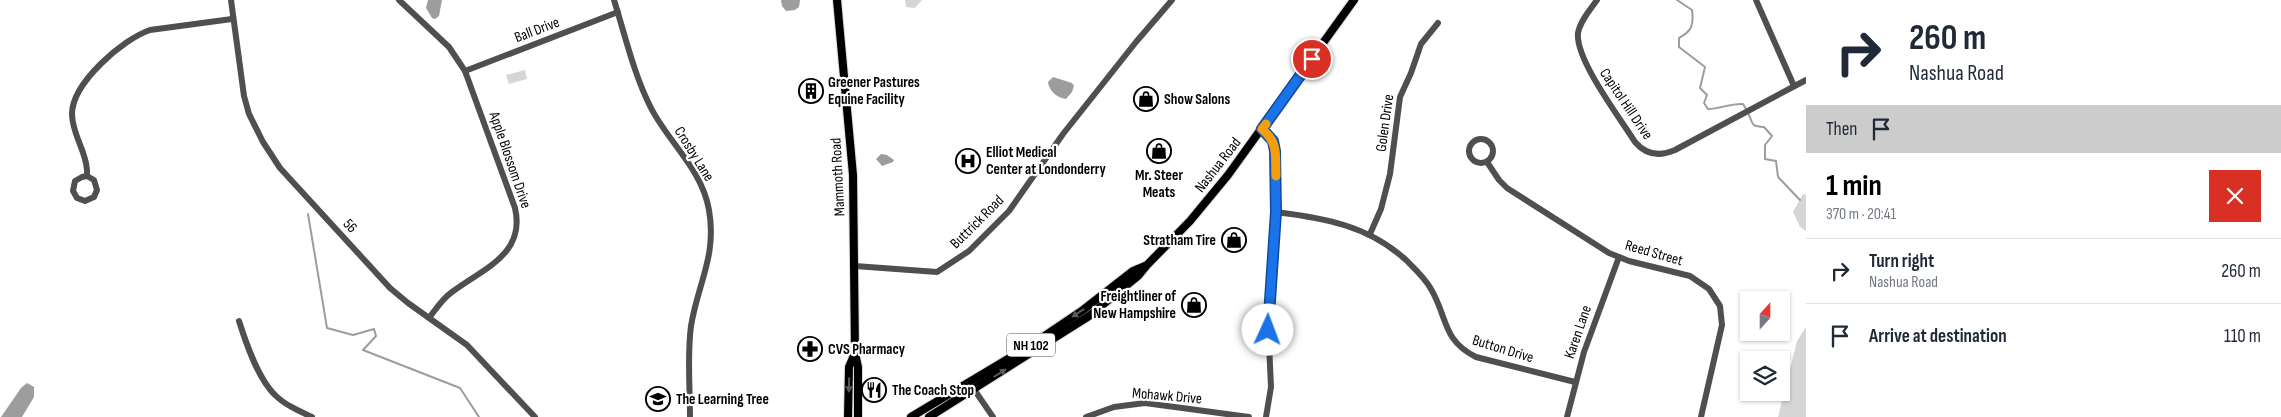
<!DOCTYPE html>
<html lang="en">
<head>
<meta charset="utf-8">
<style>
  :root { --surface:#fff; --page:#f6f6f7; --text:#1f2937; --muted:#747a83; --line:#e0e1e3; --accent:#000 }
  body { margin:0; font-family:"Sofia Sans Condensed",sans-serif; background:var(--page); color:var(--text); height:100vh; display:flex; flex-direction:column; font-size:19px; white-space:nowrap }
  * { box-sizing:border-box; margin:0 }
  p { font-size:16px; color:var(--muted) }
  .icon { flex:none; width:28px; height:28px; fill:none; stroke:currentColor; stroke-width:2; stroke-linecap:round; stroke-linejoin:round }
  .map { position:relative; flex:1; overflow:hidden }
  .details { display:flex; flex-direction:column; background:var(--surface); width:475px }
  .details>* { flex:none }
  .top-card { background:#fff; color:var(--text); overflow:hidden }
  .needle { width:32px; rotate:21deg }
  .tools { position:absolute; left:1740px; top:291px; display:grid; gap:10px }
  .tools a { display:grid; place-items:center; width:50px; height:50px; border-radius:0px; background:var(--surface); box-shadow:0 1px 4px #0004; font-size:25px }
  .pin { position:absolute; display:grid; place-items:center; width:42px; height:42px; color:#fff; margin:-21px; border:2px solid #fff; border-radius:50%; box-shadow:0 1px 5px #0007 }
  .me { position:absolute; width:55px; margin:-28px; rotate:2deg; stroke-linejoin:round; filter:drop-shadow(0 0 4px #0008) }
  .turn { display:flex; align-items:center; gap:18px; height:105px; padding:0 20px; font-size:22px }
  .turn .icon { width:65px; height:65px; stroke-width:2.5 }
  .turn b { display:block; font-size:35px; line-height:42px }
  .then { display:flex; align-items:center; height:48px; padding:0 20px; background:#0003; gap:10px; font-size:19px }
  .round { display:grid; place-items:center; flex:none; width:52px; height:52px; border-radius:0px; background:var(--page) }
  .headline { display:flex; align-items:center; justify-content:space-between; height:85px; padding:0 20px }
  h1 { font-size:30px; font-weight:700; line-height:38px; color:var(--accent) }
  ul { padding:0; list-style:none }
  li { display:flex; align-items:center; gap:15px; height:65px; padding:0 20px; border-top:1px solid var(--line) }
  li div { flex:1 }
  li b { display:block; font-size:19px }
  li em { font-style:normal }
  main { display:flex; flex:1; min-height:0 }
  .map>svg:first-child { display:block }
</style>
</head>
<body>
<main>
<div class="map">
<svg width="1806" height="417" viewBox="0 0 1806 417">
  <rect width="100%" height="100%" fill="#fff"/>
  <g fill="#d6d6d6">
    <polygon points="905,0 922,0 915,8 906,7"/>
    <polygon points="525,70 527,79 509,84 506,75"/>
    <polygon points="1803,194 1806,195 1806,231 1800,227 1793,212"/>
    <polygon points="1806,327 1806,417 1778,417 1797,341"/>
  </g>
  <g fill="#9d9d9d">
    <polygon points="428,0 442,0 439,16 435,19 432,18 426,8"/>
    <polygon points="781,0 800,0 799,7 795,10 786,11 782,6"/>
    <path d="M1053,77l19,6 2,3 -2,6 -6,7c-9,-1 -17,-8 -18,-17z"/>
    <polygon points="881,154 887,155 894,160 893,162 882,166 876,159"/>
    <polygon points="27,383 34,387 34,397 22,417 1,417 21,388"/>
  </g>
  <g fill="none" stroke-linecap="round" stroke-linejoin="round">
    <g stroke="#9d9d9d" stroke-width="2">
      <path d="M1677,0l15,10c2,15 0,21 -13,28v9l26,20 -5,21 7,7 -3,8 4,6c13,0 22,-6 35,-5l3,5"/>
      <path d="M1748,113c6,11 1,13 16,14l8,9 -7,9v14l11,2 2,16 22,23"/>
      <polyline points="308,214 327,328 353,335 374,329 376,336 363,350 460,388 479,417"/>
    </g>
    <defs>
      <g id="major">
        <polyline points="837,0 853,175 855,353 858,367 858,417"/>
        <polyline points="848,417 849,367 855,353"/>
        <polyline points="911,417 1031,345 1083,310 1133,271 1145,266"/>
        <polyline points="929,417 1089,316 1138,276 1147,265 1190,221 1228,175 1354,0"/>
      </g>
    </defs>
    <use href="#major" stroke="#dbdbdb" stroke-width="10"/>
    <g stroke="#4f4f4f" stroke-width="6">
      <polyline points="231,0 244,96 249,114 263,142 280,168 390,288 408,303 467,345 535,417"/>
      <path d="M399,0l50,47 16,24 50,137c11,47 -33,61 -63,84 -10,7 -16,17 -23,26"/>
      <path d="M614,0c11,35 20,75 37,108 18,35 51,61 58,102 8,46 -11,73 -18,116 -4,29 -1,61 -1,91"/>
      <path d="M1597,0c-7,10 -17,21 -19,33 -3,26 42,85 57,109 11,13 24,15 40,8l131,-70"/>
      <polyline points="1756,0 1794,86"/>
      <polyline points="465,71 618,12"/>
      <polyline points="1262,129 1273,141 1275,151 1276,212 1268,322 1271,387 1266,417"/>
      <circle cx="1481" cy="151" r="12"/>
      <polyline points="1487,162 1499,180 1507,188 1609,253 1629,261 1690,276 1709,289 1720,306 1722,325 1701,417"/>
      <path d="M87,176l7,4 3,10 -3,7 -9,4 -8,-3 -4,-7 2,-10 7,-4 5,-1v-6c-1,-19 -15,-36 -15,-56 0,-31 51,-75 78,-84l82,-11"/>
      <path d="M1276,212c49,6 93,14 130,48 9,9 19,18 25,29 17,29 11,51 45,68l99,25"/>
      <polyline points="1370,234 1381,209 1390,174 1400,97 1411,73 1421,44 1438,23"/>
      <polyline points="855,266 937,272 969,251 1009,211 1063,134 1136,42 1172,0"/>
      <path d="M239,321c7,22 19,58 36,74 10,10 24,16 37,22"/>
      <polyline points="971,385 993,417"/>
      <polyline points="1086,417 1114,407 1145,403 1249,417"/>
      <polyline points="1567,417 1584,352 1619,257"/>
    </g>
    <use href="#major" stroke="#000" stroke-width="8"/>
  </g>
  <defs><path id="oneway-solid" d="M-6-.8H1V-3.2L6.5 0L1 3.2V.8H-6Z" transform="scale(1.25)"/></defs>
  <g fill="#595959">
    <use href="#oneway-solid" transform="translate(1078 313) rotate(146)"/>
    <use href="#oneway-solid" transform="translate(1000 373) rotate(-32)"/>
    <use href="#oneway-solid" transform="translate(849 385) rotate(91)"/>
  </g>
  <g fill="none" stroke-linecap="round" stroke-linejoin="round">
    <defs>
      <polyline id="route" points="1268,330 1276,212 1275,151 1273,141 1262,129 1312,59"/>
    </defs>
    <use href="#route" stroke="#114b97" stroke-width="12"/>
    <use href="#route" stroke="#1a73e8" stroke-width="9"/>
    <path stroke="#f59e0b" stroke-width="9" d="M1266,124l-4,5c17,15 13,26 14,47"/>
  </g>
  <defs>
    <symbol id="building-ring" viewBox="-11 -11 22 22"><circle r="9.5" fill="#fff" stroke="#000" stroke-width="1.5"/><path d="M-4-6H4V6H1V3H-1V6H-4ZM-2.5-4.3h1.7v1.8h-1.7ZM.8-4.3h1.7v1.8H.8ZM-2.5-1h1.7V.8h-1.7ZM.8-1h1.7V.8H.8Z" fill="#000"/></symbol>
    <symbol id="shop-ring" viewBox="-11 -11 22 22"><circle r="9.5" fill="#fff" stroke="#000" stroke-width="1.5"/><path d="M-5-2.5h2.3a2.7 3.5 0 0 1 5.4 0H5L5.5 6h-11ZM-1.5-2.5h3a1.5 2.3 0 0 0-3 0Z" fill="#000"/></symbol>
    <symbol id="hospital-ring" viewBox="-11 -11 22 22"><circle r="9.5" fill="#fff" stroke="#000" stroke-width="1.5"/><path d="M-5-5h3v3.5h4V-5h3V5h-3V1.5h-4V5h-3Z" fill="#000"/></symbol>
    <symbol id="pharmacy-ring" viewBox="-11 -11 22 22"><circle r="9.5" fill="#fff" stroke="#000" stroke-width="1.5"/><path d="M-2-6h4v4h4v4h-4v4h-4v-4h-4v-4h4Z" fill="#000"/></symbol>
    <symbol id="restaurant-ring" viewBox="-11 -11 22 22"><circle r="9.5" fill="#fff" stroke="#000" stroke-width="1.5"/><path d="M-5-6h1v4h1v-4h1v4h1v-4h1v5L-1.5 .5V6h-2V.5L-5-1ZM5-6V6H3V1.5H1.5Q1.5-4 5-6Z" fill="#000"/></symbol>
    <symbol id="school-ring" viewBox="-11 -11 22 22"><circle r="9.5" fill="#fff" stroke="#000" stroke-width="1.5"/><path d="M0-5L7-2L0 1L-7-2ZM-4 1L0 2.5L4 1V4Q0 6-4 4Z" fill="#000"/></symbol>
  </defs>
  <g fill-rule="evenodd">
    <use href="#building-ring" x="797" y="77" width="28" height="28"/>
    <use href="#shop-ring" x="1132" y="85" width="28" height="28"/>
    <use href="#shop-ring" x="1145" y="137" width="28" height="28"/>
    <use href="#hospital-ring" x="954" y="147" width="28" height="28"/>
    <use href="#shop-ring" x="1220" y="226" width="28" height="28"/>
    <use href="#shop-ring" x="1180" y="291" width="28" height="28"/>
    <use href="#pharmacy-ring" x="796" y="335" width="28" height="28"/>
    <use href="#restaurant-ring" x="860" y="376" width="28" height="28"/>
    <use href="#school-ring" x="644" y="385" width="28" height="28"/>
  </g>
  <g text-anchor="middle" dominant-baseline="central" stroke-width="4.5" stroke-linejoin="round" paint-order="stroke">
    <rect fill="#fff" stroke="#4c4c4c" stroke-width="1" x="1007" y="333.5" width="48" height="23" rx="4"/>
    <g font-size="14" font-weight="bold" fill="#000">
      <text x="1031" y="345">NH 102</text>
    </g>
    <g font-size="15" fill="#000" stroke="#fff">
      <text transform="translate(537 30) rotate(-21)">Ball Drive</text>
      <text transform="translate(1626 104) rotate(56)">Capitol Hill Drive</text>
      <text transform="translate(1385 123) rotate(-82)">Golen Drive</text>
      <text transform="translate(694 154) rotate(58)">Crosby Lane</text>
      <text transform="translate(510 160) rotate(71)">Apple Blossom Drive</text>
      <text transform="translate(1218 165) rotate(-52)">Nashua Road</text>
      <text transform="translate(838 177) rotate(-93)">Mammoth Road</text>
      <text transform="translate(977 222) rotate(-45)">Buttrick Road</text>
      <text transform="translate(350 226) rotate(47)">56</text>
      <text transform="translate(1654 253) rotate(16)">Reed Street</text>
      <text transform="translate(1578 332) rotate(-71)">Karen Lane</text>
      <text transform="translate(1503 349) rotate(17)">Button Drive</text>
      <text transform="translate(1167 396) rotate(5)">Mohawk Drive</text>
    </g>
    <g font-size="15" font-weight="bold" fill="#000" stroke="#fff" text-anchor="start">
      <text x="828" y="82">Greener Pastures<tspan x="828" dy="17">Equine Facility</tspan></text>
      <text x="1164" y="99">Show Salons</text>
      <text x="986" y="152">Elliot Medical<tspan x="986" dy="17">Center at Londonderry</tspan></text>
      <text x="1159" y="175" text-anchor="middle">Mr. Steer<tspan x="1159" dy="17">Meats</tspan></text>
      <text x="1216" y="240" text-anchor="end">Stratham Tire</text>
      <text x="1176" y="296" text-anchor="end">Freightliner of<tspan x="1176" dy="17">New Hampshire</tspan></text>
      <text x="828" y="349">CVS Pharmacy</text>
      <text x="892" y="390">The Coach Stop</text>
      <text x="676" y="399">The Learning Tree</text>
    </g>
  </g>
</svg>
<div class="tools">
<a><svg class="needle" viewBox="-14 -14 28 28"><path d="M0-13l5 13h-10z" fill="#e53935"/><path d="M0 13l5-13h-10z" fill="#747a83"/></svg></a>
<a><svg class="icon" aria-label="layers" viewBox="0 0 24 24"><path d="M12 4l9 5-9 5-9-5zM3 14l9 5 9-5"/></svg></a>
</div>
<div class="pin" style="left:1312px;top:59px;background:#d93025"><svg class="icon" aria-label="arrive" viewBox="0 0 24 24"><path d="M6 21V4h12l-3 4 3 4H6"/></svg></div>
<svg class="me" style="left:1268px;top:330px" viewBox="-20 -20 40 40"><circle r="19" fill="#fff"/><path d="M0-13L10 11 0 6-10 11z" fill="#1a73e8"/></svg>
</div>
<section class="details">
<div class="top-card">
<div class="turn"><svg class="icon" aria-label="right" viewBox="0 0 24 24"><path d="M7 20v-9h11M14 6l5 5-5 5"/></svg><div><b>260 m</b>Nashua Road</div></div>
<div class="then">Then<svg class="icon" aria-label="arrive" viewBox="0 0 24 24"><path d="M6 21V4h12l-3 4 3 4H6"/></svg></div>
</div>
<div class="headline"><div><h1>1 min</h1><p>370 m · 20:41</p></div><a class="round" style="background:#d93025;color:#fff"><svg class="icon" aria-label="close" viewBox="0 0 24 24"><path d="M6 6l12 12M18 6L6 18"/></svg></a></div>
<ul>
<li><svg class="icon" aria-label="right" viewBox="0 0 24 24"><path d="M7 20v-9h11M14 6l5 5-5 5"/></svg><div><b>Turn right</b><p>Nashua Road</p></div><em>260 m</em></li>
<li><svg class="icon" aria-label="arrive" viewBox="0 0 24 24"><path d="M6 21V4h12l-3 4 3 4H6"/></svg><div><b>Arrive at destination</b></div><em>110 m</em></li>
</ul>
</section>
</main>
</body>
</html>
